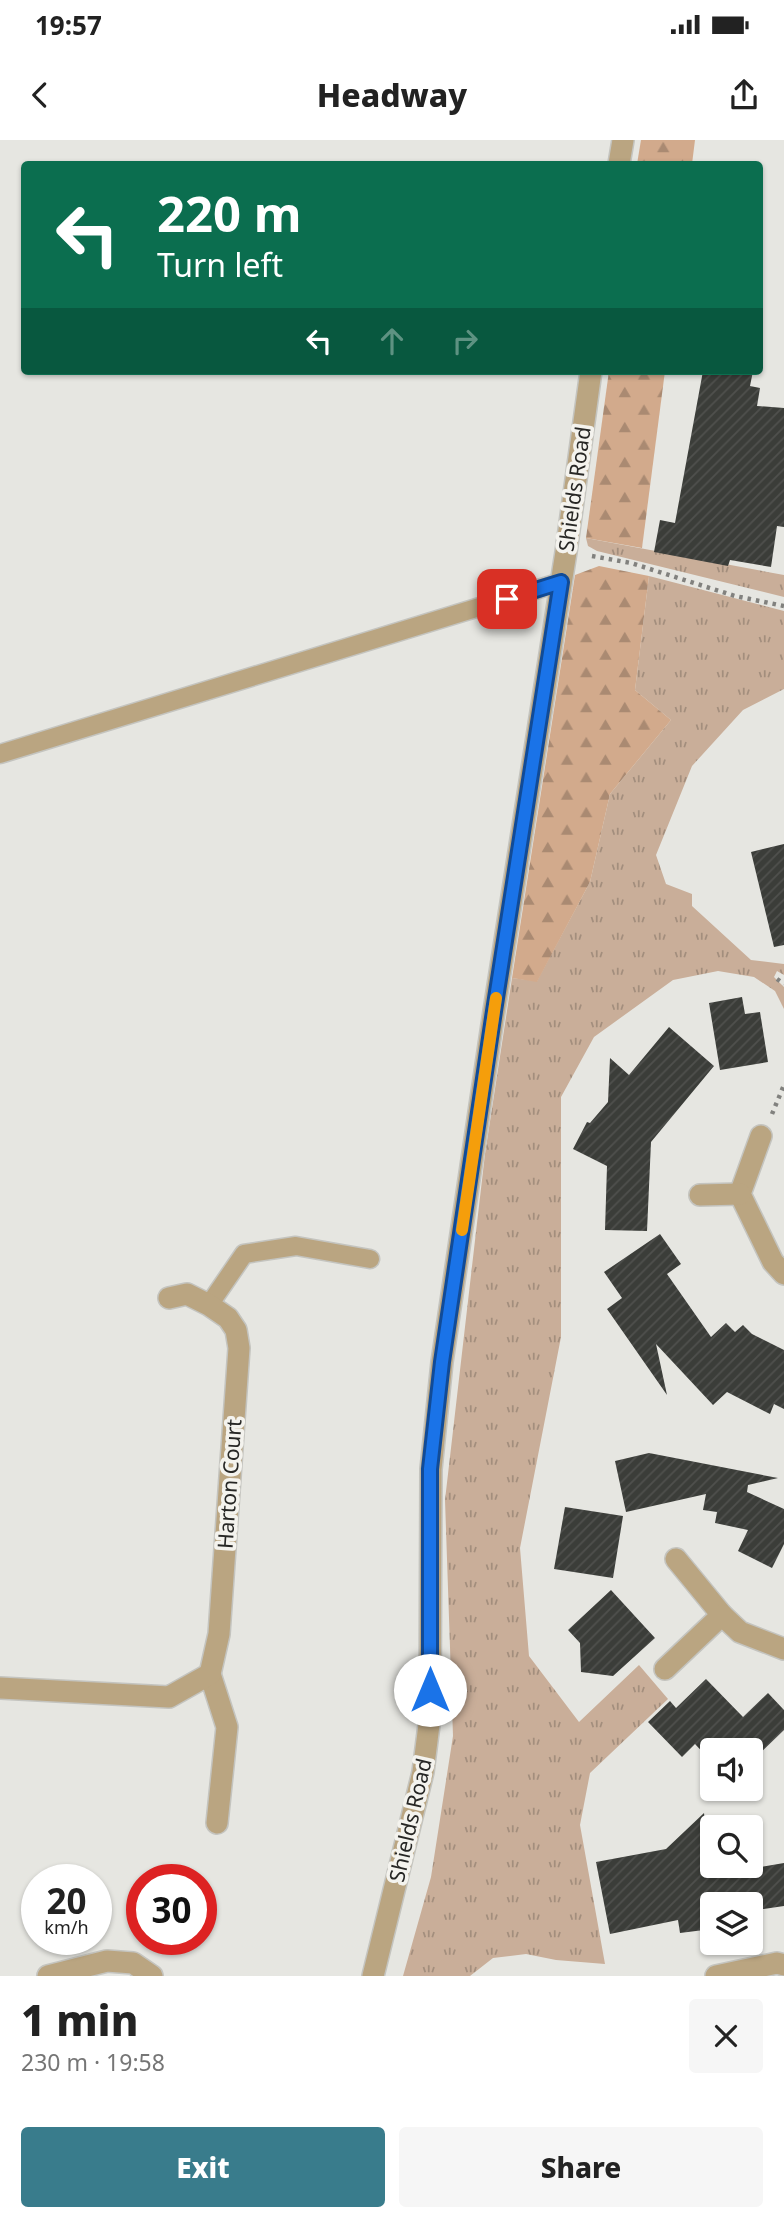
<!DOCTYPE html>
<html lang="en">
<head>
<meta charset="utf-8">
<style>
  :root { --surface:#fff; --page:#f6f6f6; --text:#222; --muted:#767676; --accent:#397c8c }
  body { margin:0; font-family:"Noto Sans",sans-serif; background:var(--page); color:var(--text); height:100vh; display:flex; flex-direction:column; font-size:26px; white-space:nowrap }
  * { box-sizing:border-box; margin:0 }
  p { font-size:23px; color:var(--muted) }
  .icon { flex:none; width:38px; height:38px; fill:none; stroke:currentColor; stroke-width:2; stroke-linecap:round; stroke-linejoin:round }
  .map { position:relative; height:1836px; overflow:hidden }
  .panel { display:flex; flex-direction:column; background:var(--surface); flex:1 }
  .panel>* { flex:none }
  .guide { position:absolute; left:21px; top:21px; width:742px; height:214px; border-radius:7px; box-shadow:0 2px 5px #0004; background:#0b6e4f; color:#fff; overflow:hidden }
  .controls { position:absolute; left:700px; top:1598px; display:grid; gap:14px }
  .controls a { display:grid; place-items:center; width:63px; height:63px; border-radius:7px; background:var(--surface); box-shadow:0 2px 5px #0004; font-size:35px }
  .speed { position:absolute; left:21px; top:1724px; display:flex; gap:14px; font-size:35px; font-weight:700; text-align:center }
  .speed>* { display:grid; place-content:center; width:91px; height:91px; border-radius:50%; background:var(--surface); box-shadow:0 2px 5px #0004; line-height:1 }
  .speed small { font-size:18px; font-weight:400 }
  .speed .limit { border:10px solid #d22; background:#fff; color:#111 }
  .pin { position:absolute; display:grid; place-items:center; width:60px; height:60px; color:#fff; margin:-30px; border-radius:14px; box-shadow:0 4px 10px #0006 }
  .me { position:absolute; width:77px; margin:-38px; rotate:0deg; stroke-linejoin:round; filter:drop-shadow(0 0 5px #0008) }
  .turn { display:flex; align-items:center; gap:24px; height:147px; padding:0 21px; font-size:32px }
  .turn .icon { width:91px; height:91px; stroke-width:2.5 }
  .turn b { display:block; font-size:49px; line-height:60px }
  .lanes { display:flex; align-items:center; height:66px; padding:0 21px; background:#0003; justify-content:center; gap:35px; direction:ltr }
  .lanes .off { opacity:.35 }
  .round { display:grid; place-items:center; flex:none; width:74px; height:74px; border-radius:7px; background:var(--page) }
  .summary { display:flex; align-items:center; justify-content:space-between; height:119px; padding:0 21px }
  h1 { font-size:42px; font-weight:800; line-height:52px }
  .button { display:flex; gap:14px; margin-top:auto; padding:14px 21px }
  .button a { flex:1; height:80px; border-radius:7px; background:var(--accent); color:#fff; font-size:28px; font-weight:800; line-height:80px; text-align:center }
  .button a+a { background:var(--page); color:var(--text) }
  .status { display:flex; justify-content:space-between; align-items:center; height:49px; padding:0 35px; background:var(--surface); direction:ltr }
  .status svg { height:19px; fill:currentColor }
  header { display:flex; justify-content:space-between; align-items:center; height:91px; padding:0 21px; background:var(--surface); font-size:32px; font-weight:800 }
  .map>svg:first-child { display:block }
</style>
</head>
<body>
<div class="status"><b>19:57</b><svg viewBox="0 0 49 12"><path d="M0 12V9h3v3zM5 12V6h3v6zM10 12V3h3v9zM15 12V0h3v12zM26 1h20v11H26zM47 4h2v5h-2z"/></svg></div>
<header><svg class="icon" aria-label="back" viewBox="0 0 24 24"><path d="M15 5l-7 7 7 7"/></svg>Headway<svg class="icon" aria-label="share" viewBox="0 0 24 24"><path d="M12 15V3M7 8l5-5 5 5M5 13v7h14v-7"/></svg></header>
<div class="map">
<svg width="784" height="1836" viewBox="0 0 784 1836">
  <defs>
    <pattern id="grass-tufts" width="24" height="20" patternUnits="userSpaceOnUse" patternTransform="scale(1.75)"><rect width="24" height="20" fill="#c9ae99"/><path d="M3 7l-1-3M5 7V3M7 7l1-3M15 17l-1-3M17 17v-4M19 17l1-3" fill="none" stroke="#a38e7d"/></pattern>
    <pattern id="forest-firs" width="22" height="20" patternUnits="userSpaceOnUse" patternTransform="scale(1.75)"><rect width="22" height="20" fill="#d2aa8c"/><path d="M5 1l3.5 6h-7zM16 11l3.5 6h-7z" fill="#aa8a72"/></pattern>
    <pattern id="building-hatch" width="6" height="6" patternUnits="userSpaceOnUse" patternTransform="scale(1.75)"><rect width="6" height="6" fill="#3b3d39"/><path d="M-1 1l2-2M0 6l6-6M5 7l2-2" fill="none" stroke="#4f504d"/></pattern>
  </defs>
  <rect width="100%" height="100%" fill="#e6e6e1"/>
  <g fill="url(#grass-tufts)">
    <polygon points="586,398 784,435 784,457 597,411 588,406"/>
    <polygon points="649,436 784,471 784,549 743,570 692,626 656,715 666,744 692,754 692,766 751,820 784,824 784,835 777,831 774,837 784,847 784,869 775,851 754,837 718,831 673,840 594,897 561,957 561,1197 520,1408 529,1516 579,1582 639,1525 668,1559 590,1633 580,1685 605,1824 556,1820 526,1814 493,1818 470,1836 403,1836 431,1737 453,1596 445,1360 485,1014 512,838 537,841 590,742 610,654 671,580 635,550"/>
  </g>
  <g fill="url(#forest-firs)">
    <polygon points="641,0 695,0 692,24 637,24"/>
    <polygon points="609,231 665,231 642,408 586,398"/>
    <polygon points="599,426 649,436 635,550 671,580 610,654 590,742 537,842 512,838 575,435"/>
  </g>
  <g fill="url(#building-hatch)">
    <polygon points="703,231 753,231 750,246 760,248 757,266 784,268 784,387 777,386 771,427 730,420 728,426 654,412 660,380 675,383"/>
    <polygon points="784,704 784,805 774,807 751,712"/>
    <polygon points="742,857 745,874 760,872 768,922 720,930 709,863"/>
    <polygon points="669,887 714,926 651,1002 647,1091 605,1090 607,1026 573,1009 587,982 590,983 608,962 610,918 629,935"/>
    <polygon points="660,1094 681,1124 667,1134 711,1197 726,1183 735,1192 743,1185 752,1194 784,1210 784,1269 774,1264 770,1274 727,1252 713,1265 656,1204 667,1255 607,1169 622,1158 604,1132"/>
    <polygon points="649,1313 778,1338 748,1345 747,1352 784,1369 784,1404 772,1428 738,1411 748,1390 715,1383 717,1372 703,1370 706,1354 626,1372 615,1321"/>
    <polygon points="565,1367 623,1376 613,1438 554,1429"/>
    <polygon points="611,1450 655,1498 613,1536 581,1532 580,1503 568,1490"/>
    <polygon points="706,1539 743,1577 768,1553 784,1570 784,1590 751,1622 751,1610 712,1610 712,1622 695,1604 682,1617 648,1582 670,1561 676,1568"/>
    <polygon points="704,1673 712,1735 784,1723 784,1766 751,1771 751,1764 712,1764 712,1789 680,1793 678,1780 610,1794 596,1722 666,1709"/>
  </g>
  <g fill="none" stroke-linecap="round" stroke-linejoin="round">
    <defs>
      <g id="lane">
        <polyline points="0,614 561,442"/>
        <polyline points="209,1165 244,1114 296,1106 370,1119"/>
      </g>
      <g id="street">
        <polyline points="619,24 623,0"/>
        <polyline points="761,996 740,1054 773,1122 784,1134"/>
        <polyline points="700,1055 740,1054"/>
        <polyline points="676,1419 722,1475 740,1492 784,1509"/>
        <polyline points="665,1529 722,1475"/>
        <polyline points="210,1534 227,1587 217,1683"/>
        <polyline points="0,1548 169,1557 210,1534 219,1494 239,1208 236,1190 228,1178 209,1165 187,1154 169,1158"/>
        <polyline points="48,1836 107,1821 133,1823 152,1836"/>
        <polyline points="373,1836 423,1632 430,1577 431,1329 442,1222 494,871 566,412 591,231"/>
        <polyline points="716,1836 777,1823 784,1825"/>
      </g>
    </defs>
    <use href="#lane" stroke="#c4c4bf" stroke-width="21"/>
    <use href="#street" stroke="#c4c4bf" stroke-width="24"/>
    <g stroke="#81817e" stroke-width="4.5" stroke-dasharray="3.5 5" stroke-linecap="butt">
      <polyline points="592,416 631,423 735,456 784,466"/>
      <polyline points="777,839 784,844"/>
      <polyline points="772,974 784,945"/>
    </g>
    <use href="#lane" stroke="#baa581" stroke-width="18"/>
    <use href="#street" stroke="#baa581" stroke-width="21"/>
  </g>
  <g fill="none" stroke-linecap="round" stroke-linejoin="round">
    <defs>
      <polyline id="route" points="430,1550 430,1329 442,1222 494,871 561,442 507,459"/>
    </defs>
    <use href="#route" stroke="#114b97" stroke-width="18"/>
    <use href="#route" stroke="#1a73e8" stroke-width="12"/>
    <polyline stroke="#f59e0b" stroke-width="12" points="462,1090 496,858"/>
  </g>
  <g text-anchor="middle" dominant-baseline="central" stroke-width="7" stroke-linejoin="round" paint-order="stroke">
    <g font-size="21" fill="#272725" stroke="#f4f3ee">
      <text transform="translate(574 349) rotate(-82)">Shields Road</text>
      <text transform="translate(229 1344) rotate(-86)">Harton Court</text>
      <text transform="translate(410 1680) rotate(-77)">Shields Road</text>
    </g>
  </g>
</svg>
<div class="controls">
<a><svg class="icon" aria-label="sound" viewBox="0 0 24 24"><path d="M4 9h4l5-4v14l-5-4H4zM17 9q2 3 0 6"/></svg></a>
<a><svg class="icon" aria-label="search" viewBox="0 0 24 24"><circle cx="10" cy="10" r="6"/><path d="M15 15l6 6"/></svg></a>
<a><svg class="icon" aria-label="layers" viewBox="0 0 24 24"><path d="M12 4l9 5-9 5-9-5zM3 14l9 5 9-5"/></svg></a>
</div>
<div class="speed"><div>20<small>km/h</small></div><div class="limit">30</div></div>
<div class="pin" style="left:507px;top:459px;background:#d93025"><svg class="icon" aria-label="arrive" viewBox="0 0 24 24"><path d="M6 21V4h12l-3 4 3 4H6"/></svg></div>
<svg class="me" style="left:430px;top:1550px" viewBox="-20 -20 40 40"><circle r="19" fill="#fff"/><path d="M0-13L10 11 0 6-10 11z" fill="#1a73e8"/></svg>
<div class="guide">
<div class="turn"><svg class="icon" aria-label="left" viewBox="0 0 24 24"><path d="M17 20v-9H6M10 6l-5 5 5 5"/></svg><div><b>220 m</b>Turn left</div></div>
<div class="lanes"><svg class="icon" aria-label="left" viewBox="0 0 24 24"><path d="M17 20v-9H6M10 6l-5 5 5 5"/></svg><svg class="icon off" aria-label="ahead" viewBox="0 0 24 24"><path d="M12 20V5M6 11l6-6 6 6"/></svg><svg class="icon off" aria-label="right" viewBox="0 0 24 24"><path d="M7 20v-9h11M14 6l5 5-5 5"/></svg></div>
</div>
</div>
<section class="panel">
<div class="summary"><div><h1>1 min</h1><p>230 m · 19:58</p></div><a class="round"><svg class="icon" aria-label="close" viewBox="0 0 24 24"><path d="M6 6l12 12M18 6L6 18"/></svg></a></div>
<div class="button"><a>Exit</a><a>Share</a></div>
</section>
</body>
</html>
